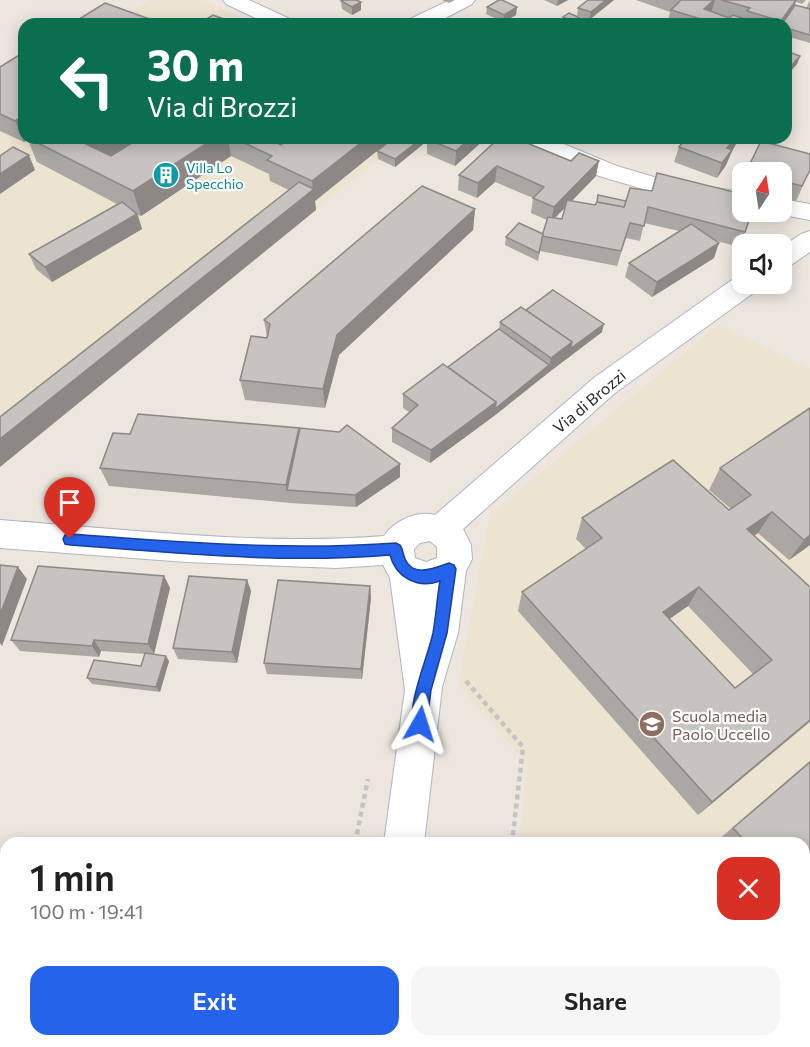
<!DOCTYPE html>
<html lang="en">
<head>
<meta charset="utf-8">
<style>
  :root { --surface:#fff; --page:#f6f6f6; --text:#222; --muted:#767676; --accent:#2563eb }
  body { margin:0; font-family:Commissioner,sans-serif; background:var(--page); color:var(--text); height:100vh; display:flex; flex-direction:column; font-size:22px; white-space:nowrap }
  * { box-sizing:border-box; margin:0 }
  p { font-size:20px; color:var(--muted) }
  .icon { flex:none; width:33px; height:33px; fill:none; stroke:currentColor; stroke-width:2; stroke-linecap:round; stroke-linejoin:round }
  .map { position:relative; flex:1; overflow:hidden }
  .panel { position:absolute; left:0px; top:837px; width:810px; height:210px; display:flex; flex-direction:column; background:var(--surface); border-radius:18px 18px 0 0; box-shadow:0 3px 15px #0003 }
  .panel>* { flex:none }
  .top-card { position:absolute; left:18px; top:18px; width:774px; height:126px; border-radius:18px; box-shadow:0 3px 15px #0003; background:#0b6e4f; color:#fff; overflow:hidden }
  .needle { width:39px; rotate:12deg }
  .tools { position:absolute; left:732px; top:162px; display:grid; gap:12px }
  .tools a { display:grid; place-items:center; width:60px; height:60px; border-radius:12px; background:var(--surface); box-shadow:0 3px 15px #0003; font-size:30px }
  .pin { position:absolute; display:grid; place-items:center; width:51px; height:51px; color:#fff; margin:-62px -26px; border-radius:50% 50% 50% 0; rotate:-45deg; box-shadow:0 0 6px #0007 }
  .pin .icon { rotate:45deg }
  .me { position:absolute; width:66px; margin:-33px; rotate:6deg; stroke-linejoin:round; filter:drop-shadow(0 0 4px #0008) }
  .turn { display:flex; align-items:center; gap:21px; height:126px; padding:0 30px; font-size:27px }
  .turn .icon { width:78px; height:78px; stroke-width:2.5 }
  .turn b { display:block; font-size:42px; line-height:51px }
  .round { display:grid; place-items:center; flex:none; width:63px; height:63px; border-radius:18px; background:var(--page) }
  .headline { display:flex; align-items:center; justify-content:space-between; height:102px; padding:0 30px }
  h1 { font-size:36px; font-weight:600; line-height:45px }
  .primary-button { display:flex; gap:12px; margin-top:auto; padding:12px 30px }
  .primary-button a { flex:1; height:69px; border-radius:18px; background:var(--accent); color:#fff; font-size:24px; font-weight:600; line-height:69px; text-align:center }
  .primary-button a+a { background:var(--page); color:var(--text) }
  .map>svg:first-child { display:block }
</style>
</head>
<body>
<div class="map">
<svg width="810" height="1047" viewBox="0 0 810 1047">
  <rect width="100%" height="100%" fill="#ece6df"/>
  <g fill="#ece3d0">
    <polygon points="149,0 203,0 254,24 111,24"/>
    <polygon points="0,93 24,138 404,138 0,467"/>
    <polygon points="718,325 810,369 810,1047 494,1047 495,1041 804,1041 804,843 518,843 528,765 458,684 490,515"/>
  </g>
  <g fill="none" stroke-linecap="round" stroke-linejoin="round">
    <defs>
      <g id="street">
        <polygon points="223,0 249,0 292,20 295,24 268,24 226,4"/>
        <polygon points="450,0 475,0 472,4 434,24 405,24 408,20"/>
        <polygon points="516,138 549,138 617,166 664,180 742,192 742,208 653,192 599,176 520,143"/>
        <polygon points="782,199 810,204 810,220 773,213 782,212"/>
        <polygon points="810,231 810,252 791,265 782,268 782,247 801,234"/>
        <path d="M742,276v8h17l-3,7 -141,102 -152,136 8,16 1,14 -6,12 -8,62 -16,54 -18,156h-40l21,-153 -15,-112 -7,-13 -47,3 -150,-6 -186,-14v-28c125,9 260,26 384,16 10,-15 33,-26 51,-21l160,-138 141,-100zM430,541l7,6v11l-11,4 -11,-4 -1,-9 6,-6z"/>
        <polygon points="352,1041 398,1041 397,1047 351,1047"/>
      </g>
    </defs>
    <use href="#street" stroke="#b2b5bd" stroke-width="2"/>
    <g stroke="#c4c4c4" stroke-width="4.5" stroke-dasharray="5 4" stroke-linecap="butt">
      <polyline points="466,681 523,747 512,843"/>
      <polyline points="355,843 368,779"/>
      <polyline points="489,1041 489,1047"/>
      <polyline points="288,1047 293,1041"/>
    </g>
    <use href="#street" fill="#fff" fill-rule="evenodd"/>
  </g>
  <g fill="#aba8a3" fill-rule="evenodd">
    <polygon points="442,0 455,0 449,3"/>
    <polygon points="544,0 568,0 557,6"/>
    <polygon points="614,0 589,20 577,16 578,8"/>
    <polygon points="636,0 806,0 802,4 796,2 795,5 806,8 810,0 810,43 786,36 786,24 743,24 743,22 741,22 740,24 667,24 670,12"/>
    <polygon points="341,1 361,10 352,15 342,9"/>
    <polygon points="487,7 516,15 503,22 486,14"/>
    <polygon points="563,17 580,18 579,24 562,24"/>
    <polygon points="786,51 800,56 797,64 789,73 786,72"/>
    <polygon points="0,67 24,138 266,138 281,145 393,138 315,201 316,210 289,190 270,181 269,174 231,156 141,216 138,215 142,229 52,282 36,269 29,254 117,204 37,162 28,140 24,142 0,131"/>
    <polygon points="429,138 486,138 455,166 427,154 427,141 395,167 378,159 377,151"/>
    <path d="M499,138l97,38 -24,25 23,4 2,-3 1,-7 147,37 -6,15 -22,-6 -3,17 -62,39 -27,-20 4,-14 50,-32 -35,-8 -4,18 -14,-3 -9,28 -77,-15 -2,10 -33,-16 1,-8 37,-3 4,-14 -16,-7 2,-15 -38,-16 -18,16 -19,-8 1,-15zM565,207l-3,12 -7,-1z"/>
    <polygon points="650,138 662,138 658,141"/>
    <polygon points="761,141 810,170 796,201 782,198 782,172 746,172"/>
    <polygon points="736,144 732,151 726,165 717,178 674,162 679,147"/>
    <polygon points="475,209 473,230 339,355 325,408 245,400 240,380 267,338 264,320"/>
    <polygon points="526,310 602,332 548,373 494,416 430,463 392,442 392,428 409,412 403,408 403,394 448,367 499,329 500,322"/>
    <polygon points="299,431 400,477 356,507 290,503 109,486 100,468 130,434"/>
    <path d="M720,468l90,77 -21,15 -31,-27 -4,3 56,51v135l-112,93 -180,-204 4,-19 64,-43 -10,-10 6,-21 147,-8 2,-1 -22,-19zM688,606l65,68 -18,14 -66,-69z"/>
    <polygon points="164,576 170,588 154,654 169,661 160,692 92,684 87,678 141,666 145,654 101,651 99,657 20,651 11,640"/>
    <polygon points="247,580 251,591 237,663 178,659 173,648"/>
    <polygon points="370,586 371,598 362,679 267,674 264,663"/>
    <polygon points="810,761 810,933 804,936 804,843 721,843 718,840"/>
  </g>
  <g fill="#8b8885">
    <polygon points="558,0 568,0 557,6"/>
    <polygon points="606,0 614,0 589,20 591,12"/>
    <polygon points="714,0 715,0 711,13 704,9"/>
    <polygon points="796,0 792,13 784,24 780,24 781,21"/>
    <polygon points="361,2 361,10 352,15 352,7"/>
    <polygon points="517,7 516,15 503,22 504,15"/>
    <polygon points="580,18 579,24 574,24 574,22"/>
    <polygon points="800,56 797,64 789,73 792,65"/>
    <polygon points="24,116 24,138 27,138 28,140 24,142 15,121"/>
    <polygon points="94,138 131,138 133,143 94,169 86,144"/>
    <polygon points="215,138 228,138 231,156 141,216 133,191"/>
    <polygon points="367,138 393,138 315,201 316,210 0,467 0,439 313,190 312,181"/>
    <polygon points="422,138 428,138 427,141 395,167 395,159"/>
    <polygon points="470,138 486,138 455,166 456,151"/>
    <polygon points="735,138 739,138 736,144 732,151 726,165 717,178 727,148"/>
    <polygon points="29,155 35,170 0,194 0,174"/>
    <polygon points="599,161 596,176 551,222 554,207"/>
    <polygon points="497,166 495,182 477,198 478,183"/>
    <polygon points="475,209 473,230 339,355 325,408 323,389 337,335"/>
    <polygon points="137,214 142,229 52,282 45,267"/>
    <polygon points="719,243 714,258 652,297 657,282"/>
    <polygon points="604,324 602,332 548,373 494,416 430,463 431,450 496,402 549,365 551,358 572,342"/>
    <polygon points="299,428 302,447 287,490 286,485"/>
    <polygon points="400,464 400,477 356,507 355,495"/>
    <polygon points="772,512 758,533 734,550 747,529"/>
    <polygon points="810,535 810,545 789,560 804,540"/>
    <polygon points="18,567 27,579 2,646 0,643 0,615"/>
    <polygon points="164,576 170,588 154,654 148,644"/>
    <polygon points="247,580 251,591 237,663 232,652"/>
    <polygon points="370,586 371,598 362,679 361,669"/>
    <polygon points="699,587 688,606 652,631 663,612"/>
    <polygon points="94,640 101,651 99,657 92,646"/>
    <polygon points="166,656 169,661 160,692 156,687"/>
    <polygon points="810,720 810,721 698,815 712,802"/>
  </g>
  <g fill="#c7c3be" stroke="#8b8885" stroke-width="1.5" fill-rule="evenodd">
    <polygon points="344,0 356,0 361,2 352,7 341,1"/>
    <polygon points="499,0 502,0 517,7 504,15 487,7"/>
    <polygon points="588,0 606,0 591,12 578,8"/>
    <polygon points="681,0 714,0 704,9 729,18 733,15 742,18 737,24 717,24 671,10"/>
    <polygon points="721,0 796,0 781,21 747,11 750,8"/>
    <polygon points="105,3 158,22 156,24 71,24"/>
    <polygon points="795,5 810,9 810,35 786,28 786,24 782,24"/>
    <polygon points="569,13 580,18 574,22 563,17"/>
    <polygon points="213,15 237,24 198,24"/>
    <polygon points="482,20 492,24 477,24"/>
    <polygon points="530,21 538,24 527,24"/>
    <polygon points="786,51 800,56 792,65 786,63"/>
    <polygon points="24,52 24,116 15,121 0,114 0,67"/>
    <polygon points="28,138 94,138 86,144 111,156 140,138 215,138 133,191"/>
    <polygon points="234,138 266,138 281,145 291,138 367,138 312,181 267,160 272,156"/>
    <polygon points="394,138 422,138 395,159 377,151"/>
    <polygon points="429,138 470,138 456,151 427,139"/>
    <polygon points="499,138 515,138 571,161 579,153 599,161 554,207 533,198 544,187 497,166 478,183 459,175"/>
    <polygon points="686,138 735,138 727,148 732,150 722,163 679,147"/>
    <polygon points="761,141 810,154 810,170 802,186 782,181 782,172 746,172"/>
    <polygon points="13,147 29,155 0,174 0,156"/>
    <polygon points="657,173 742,194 742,212 752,212 745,232 648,207 644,226 630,223 621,251 542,236 548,217 562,219 567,200 595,205 597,202 624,207 630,188 652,191"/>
    <polygon points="299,182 314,189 0,439 0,417"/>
    <polygon points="422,186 475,209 337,335 323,389 240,380 251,336 267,338 270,324 264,320"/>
    <polygon points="598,195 626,201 624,207 597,202"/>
    <polygon points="122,202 137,214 45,267 29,254"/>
    <polygon points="519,223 543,234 539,253 506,237"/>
    <polygon points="691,224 719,243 657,282 629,263"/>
    <polygon points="553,290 604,324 570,349 572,342 526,310"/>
    <polygon points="521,307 572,342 551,358 500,322"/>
    <polygon points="499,329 549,365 495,409 496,402 448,367"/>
    <polygon points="443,364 496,402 431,450 392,428 418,405 403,394"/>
    <path d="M810,408v127l-6,5 -32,-28 -25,17 63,58v133l-98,82 -190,-210 80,-54 -20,-20 91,-58 56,50 22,-15 -31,-27zM699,587l73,73 -37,28 -72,-76z"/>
    <polygon points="138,414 299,428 286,485 100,468 113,433 130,434"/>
    <polygon points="347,425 400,464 355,495 287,490 300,428 339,432"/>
    <polygon points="0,565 18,567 0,615"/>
    <polygon points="38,566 164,576 148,644 94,640 92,646 11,640"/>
    <polygon points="189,576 247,580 232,652 173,648"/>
    <polygon points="278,580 370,586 361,669 264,663"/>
    <polygon points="145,653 166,656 156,687 87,678 94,660 141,666"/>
    <polygon points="810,762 810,914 804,907 804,843 747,843 733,828"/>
  </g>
  <path fill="#2563eb" stroke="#184099" stroke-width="1.5" d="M70,534c108,8 217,17 326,9l4,2c3,4 3,9 5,14 8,19 30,9 44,4l5,2 2,4 -9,64 -16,57 -5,40 -6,2 -6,-2c-9,-22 14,-73 19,-97 3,-17 4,-35 7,-52 -22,8 -44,-3 -50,-26 -106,9 -214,-2 -320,-10l-5,-1 -2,-5 2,-4z"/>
  <defs>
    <symbol id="building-disc" viewBox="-11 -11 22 22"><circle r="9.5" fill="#0f9aa8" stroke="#fff"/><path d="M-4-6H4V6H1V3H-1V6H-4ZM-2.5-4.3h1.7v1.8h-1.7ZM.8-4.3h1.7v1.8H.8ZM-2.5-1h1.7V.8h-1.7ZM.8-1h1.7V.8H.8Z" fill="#fff"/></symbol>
    <symbol id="school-disc" viewBox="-11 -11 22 22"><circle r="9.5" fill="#8d6e63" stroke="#fff"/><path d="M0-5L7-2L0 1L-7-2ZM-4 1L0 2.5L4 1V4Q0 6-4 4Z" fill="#fff"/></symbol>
  </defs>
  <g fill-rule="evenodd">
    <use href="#building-disc" x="151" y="160" width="30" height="30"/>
    <use href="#school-disc" x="637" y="709" width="30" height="30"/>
  </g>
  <g text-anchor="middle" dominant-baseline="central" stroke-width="4.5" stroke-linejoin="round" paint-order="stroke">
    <g font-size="14" fill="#0d838f" stroke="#fff" text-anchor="start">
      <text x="186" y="167">Villa Lo<tspan x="186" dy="16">Specchio</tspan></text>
    </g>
    <g font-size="16" fill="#2b2b2b" stroke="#fff">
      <text transform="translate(589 401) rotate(-40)">Via di Brozzi</text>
    </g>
    <g font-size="16" fill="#785e54" stroke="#fff" text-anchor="start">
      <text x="672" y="715">Scuola media<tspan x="672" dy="18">Paolo Uccello</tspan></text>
    </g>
  </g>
</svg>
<div class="tools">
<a><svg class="needle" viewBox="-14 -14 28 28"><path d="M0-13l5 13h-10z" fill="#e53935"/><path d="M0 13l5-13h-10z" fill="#767676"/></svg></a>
<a><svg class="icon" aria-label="sound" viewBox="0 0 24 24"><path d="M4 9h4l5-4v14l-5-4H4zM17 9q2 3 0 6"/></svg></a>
</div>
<div class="pin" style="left:70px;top:539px;background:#d93025"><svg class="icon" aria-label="arrive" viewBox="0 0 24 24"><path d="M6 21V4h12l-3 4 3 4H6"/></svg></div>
<svg class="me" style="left:420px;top:724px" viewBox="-20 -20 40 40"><path d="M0-17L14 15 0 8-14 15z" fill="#2563eb" stroke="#fff" stroke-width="4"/></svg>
<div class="top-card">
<div class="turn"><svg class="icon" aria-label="left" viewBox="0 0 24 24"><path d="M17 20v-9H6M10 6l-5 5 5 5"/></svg><div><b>30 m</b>Via di Brozzi</div></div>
</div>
<section class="panel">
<div class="headline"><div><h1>1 min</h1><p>100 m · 19:41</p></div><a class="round" style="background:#d93025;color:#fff"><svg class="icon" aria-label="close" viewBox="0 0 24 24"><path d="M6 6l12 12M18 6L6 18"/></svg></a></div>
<div class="primary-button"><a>Exit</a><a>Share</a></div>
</section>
</div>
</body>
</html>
